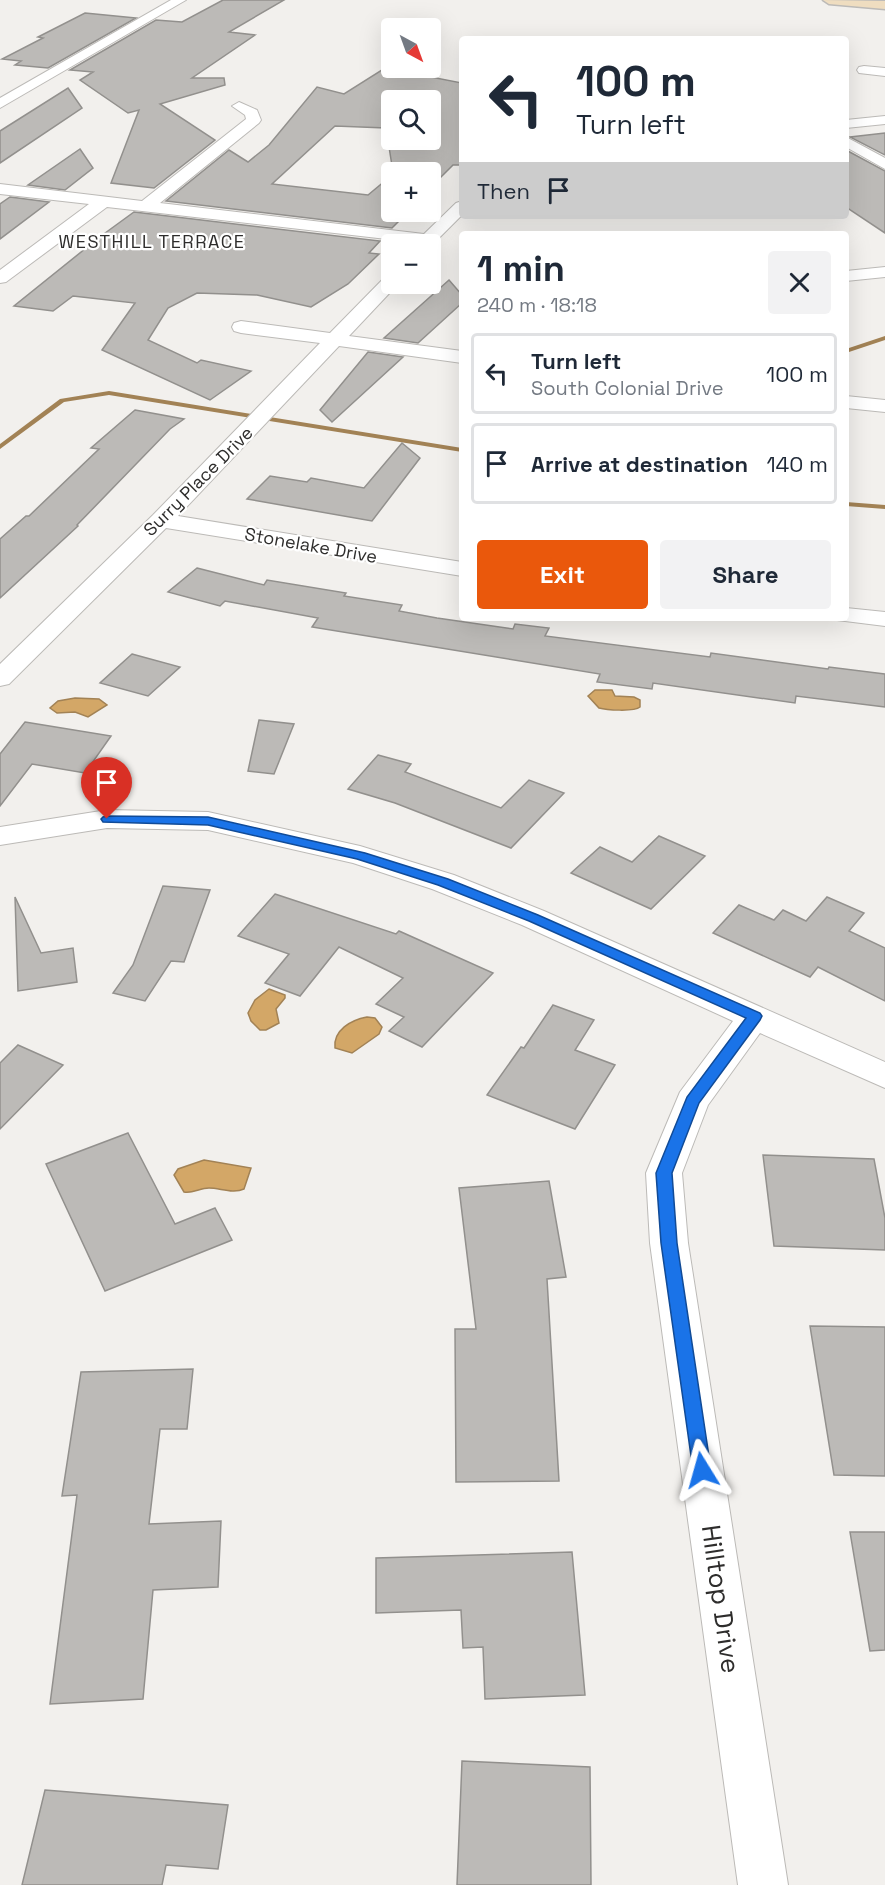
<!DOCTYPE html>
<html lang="en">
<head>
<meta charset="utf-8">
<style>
  :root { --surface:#fff; --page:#f2f2f3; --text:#1f2937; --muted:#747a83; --line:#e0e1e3; --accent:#ea580c }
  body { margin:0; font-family:"Space Grotesk",sans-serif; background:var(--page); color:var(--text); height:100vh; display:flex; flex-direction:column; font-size:22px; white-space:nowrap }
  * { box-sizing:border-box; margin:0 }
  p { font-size:20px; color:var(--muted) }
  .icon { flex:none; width:33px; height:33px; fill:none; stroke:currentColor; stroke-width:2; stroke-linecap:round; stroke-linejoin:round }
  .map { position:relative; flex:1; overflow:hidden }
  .panel { position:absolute; left:459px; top:231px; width:390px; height:390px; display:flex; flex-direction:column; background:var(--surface); border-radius:6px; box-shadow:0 6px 24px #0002 }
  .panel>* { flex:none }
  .hud { position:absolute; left:459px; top:36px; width:390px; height:183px; border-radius:6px; box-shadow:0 6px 24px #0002; background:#fff; color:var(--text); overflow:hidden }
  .needle { width:39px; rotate:139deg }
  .fabs { position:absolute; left:381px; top:18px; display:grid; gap:12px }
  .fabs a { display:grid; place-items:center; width:60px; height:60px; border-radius:6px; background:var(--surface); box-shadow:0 6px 24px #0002; font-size:30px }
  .pin { position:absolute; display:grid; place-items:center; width:51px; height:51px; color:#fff; margin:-62px -26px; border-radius:50% 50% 50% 0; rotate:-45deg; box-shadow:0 0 6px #0007 }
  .pin .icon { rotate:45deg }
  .me { position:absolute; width:66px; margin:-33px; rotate:352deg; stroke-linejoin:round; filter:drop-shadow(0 0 4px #0008) }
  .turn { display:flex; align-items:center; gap:21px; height:126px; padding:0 18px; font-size:27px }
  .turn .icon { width:78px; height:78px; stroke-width:2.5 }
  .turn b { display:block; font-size:42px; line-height:51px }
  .then { display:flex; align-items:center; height:57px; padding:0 18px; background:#0003; gap:12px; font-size:22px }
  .round { display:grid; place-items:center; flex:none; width:63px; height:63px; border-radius:6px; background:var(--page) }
  .summary { display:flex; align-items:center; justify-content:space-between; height:102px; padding:0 18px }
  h1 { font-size:36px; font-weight:600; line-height:45px }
  .primary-button { display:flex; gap:12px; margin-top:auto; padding:12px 18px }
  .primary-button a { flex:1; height:69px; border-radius:6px; background:var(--accent); color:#fff; font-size:24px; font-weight:600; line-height:69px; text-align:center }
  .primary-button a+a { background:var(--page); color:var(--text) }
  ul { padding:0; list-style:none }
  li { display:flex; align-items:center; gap:18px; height:81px; margin:0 12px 9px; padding:0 6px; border:3px solid var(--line); border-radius:6px }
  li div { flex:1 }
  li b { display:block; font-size:22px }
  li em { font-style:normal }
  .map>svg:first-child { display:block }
</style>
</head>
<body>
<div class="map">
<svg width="885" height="1885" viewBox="0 0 885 1885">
  <rect width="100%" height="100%" fill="#f2f0ed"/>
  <g fill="#d3a767" stroke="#a28255" stroke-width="1.5">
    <path d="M595,690h17l3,6 19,1 6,3v7c-6,5 -34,3 -41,1l-11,-12z"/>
    <polygon points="75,698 99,699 107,705 88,717 75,712 57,713 50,708 58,701"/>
    <polygon points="269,989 285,995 285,998 276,1009 279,1023 266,1030 260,1030 251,1021 248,1013 255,1000"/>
    <path d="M367,1017l8,1 7,9 -3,7 -27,19 -17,-5c-2,-18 16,-28 32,-31z"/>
    <path d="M204,1160l47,8 -7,21c-11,5 -24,-1 -35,-1 -9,0 -17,6 -25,4l-10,-17 4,-6z"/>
  </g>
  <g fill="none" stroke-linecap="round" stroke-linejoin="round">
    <g fill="#a28255" fill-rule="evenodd">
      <polygon points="885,336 885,340 846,353 846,349"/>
      <polygon points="109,391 462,448 462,452 109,395 64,402 0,449 0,444 60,399"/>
      <polygon points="846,502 885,505 885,509 846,506"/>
    </g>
  </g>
  <g fill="#bcbab7" stroke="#92908d" stroke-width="1.5" fill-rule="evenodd">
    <polygon points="223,0 284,0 229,32 255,35 192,78 224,78 225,85 160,104 215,140 154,188 111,183 139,110 128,113 80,80 93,72 70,70 156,20 182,22"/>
    <polygon points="85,13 136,18 48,68 15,65 21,61 2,59 43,38 38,37"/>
    <path d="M385,68l77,15v82h-9l-23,23v-16h-37l-7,-44 -51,-2 -63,58 96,11 24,-20v37h16l-16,16 -226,-27 63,-51 19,12 21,-17 48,-58 27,7zM392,100h38v40h-38z"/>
    <polygon points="68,88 82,108 0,163 0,131"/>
    <polygon points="885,133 885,155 850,137"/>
    <polygon points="80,149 93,168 65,190 28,185"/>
    <polygon points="846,150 885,171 885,233 846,207"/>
    <polygon points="10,197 49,202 0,239 0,204"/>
    <polygon points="134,212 380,241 369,253 379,254 348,284 311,307 257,295 197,293 168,308 148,340 197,363 201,360 251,371 210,400 102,350 135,303 73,296 53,311 14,306 101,236"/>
    <polygon points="449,280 462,295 462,303 418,343 384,338"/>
    <polygon points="368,352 403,357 332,422 320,410"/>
    <polygon points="135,410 184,419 170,429 77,525 78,526 0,598 0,539 26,516 29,516 99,449 91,448"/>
    <polygon points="402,443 420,458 372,521 247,499 270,476 307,482 311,478 364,488"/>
    <polygon points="197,568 264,585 267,580 346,593 344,596 402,605 399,611 437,618 513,629 515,624 549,628 545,636 710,657 711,653 828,669 829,667 885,674 885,707 796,696 795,703 653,683 652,689 597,682 600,674 312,627 318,618 225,601 220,606 168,592"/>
    <polygon points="132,654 180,667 148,696 100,683"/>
    <polygon points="259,720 294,724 274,774 248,771"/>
    <polygon points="25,722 111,736 85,773 32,764 0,806 0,754"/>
    <polygon points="378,755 411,764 405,772 501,808 529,780 564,793 511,848 395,803 348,789"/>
    <polygon points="659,836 705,856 651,909 571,873 600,847 632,862"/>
    <polygon points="163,886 210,890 184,962 171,961 145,1001 113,993 133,965"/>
    <polygon points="275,894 396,934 399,931 493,973 422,1047 389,1031 404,1017 376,1004 403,978 339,947 300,996 265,983 289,954 238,936"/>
    <polygon points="15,897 41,953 73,948 77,982 18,991"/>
    <polygon points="827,897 864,913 849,931 885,948 885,1001 818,967 810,977 713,933 739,905 774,920 783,910 806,921"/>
    <polygon points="553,1005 594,1020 575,1050 615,1065 575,1129 487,1095 521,1047 524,1048"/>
    <polygon points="18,1045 63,1065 0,1129 0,1063"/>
    <polygon points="128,1133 175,1224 215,1208 232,1240 105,1291 46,1164"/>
    <polygon points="763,1155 874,1159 885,1218 885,1250 774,1246"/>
    <polygon points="549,1181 566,1277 547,1279 559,1481 456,1482 455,1329 476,1329 459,1188"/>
    <polygon points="810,1326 885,1327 885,1476 834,1475"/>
    <polygon points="193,1369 187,1429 160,1429 149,1524 221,1521 218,1587 153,1590 143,1699 50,1704 77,1495 62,1496 81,1372"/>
    <polygon points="850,1532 885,1532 885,1650 870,1651"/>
    <polygon points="572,1552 585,1695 485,1699 483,1647 463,1648 461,1610 376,1613 376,1558"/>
    <polygon points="462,1761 590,1767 591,1885 457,1885"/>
    <polygon points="45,1790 228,1805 218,1869 166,1865 162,1885 22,1885"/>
  </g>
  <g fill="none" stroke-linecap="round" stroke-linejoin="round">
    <defs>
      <g id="minor">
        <polygon points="171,0 186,0 0,108 0,98"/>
        <polygon points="864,66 885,68 885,76 859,73 857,70 859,67"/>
        <polygon points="239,102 257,110 261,120 259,123 160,203 424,234 456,203 462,201 462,215 430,247 430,244 107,207 6,282 0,283 0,270 89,204 0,194 0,184 142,201 246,119 245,115 232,106"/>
        <polygon points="885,116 885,124 846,128 846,120"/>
        <polygon points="846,137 885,158 885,169 846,147"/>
        <polygon points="885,267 885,277 846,281 846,271"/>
        <polygon points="392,275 392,284 398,284 349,336 462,351 462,363 339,346 178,516 462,562 462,576 166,528 9,684 0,686 0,664 153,515 320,343 241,333 234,331 232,327 234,323 241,321 330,333 386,276"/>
        <polygon points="846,396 885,400 885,412 846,408"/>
        <polygon points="846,608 885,612 885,626 837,620 836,618 846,618"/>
        <polygon points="107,810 208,812 360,846 454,875 544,911 885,1062 885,1088 760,1033 708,1105 682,1173 688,1243 788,1885 738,1885 650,1243 646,1173 680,1092 733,1021 522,925 432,889 353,863 208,830 107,828 0,845 0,827"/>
      </g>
      <polygon id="secondary" points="823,0 885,1 885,9 829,4"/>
    </defs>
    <use href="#minor" stroke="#bcbab7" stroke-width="2"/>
    <use href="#secondary" stroke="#bcbab7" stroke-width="3"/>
    <use href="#minor" fill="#fff" fill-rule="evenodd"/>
    <use href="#secondary" fill="#efddc0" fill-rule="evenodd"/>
  </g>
  <polygon fill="#1a73e8" stroke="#114b97" stroke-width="1.5" points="107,816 208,817 365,853 448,879 538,915 760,1013 762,1016 760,1020 699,1103 672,1173 677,1243 711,1470 708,1476 702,1479 696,1476 693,1470 661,1243 656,1173 687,1097 746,1018 529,921 438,885 357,859 208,825 103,822 101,819 103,817"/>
  <g text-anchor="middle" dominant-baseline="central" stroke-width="4.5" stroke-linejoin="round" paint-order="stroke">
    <g font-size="18" letter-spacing="1.5" fill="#2e2d2c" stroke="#fff">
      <text x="152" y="241">WESTHILL TERRACE</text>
    </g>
    <g font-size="18" fill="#2e2d2c" stroke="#fff">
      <text transform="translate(198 481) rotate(-45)">Surry Place Drive</text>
      <text transform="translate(311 545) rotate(10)">Stonelake Drive</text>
    </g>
    <g font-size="26" fill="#2e2d2c" stroke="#fff">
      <text transform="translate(721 1599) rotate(82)">Hilltop Drive</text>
    </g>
  </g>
</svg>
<div class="fabs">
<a><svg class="needle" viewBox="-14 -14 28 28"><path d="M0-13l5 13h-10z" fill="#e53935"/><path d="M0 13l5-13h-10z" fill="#747a83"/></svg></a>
<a><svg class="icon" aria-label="search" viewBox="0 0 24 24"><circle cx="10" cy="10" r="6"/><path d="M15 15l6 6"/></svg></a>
<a>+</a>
<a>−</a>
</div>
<div class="pin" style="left:107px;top:819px;background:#d93025"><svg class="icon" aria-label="arrive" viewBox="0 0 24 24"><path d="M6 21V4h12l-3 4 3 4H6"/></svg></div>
<svg class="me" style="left:702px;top:1470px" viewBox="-20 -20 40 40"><path d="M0-17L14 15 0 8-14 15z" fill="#1a73e8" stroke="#fff" stroke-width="4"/></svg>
<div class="hud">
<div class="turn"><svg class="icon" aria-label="left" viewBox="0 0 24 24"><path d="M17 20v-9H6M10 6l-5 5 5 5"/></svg><div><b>100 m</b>Turn left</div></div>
<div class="then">Then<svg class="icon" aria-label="arrive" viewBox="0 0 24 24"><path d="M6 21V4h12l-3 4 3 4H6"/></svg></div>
</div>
<section class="panel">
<div class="summary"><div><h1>1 min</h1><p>240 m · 18:18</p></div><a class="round"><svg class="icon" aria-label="close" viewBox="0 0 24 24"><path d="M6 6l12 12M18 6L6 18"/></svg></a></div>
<ul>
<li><svg class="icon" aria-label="left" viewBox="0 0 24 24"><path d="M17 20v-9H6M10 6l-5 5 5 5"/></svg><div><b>Turn left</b><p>South Colonial Drive</p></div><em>100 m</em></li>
<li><svg class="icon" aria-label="arrive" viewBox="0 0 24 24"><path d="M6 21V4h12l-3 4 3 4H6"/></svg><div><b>Arrive at destination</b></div><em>140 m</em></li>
</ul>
<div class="primary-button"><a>Exit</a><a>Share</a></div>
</section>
</div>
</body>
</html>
